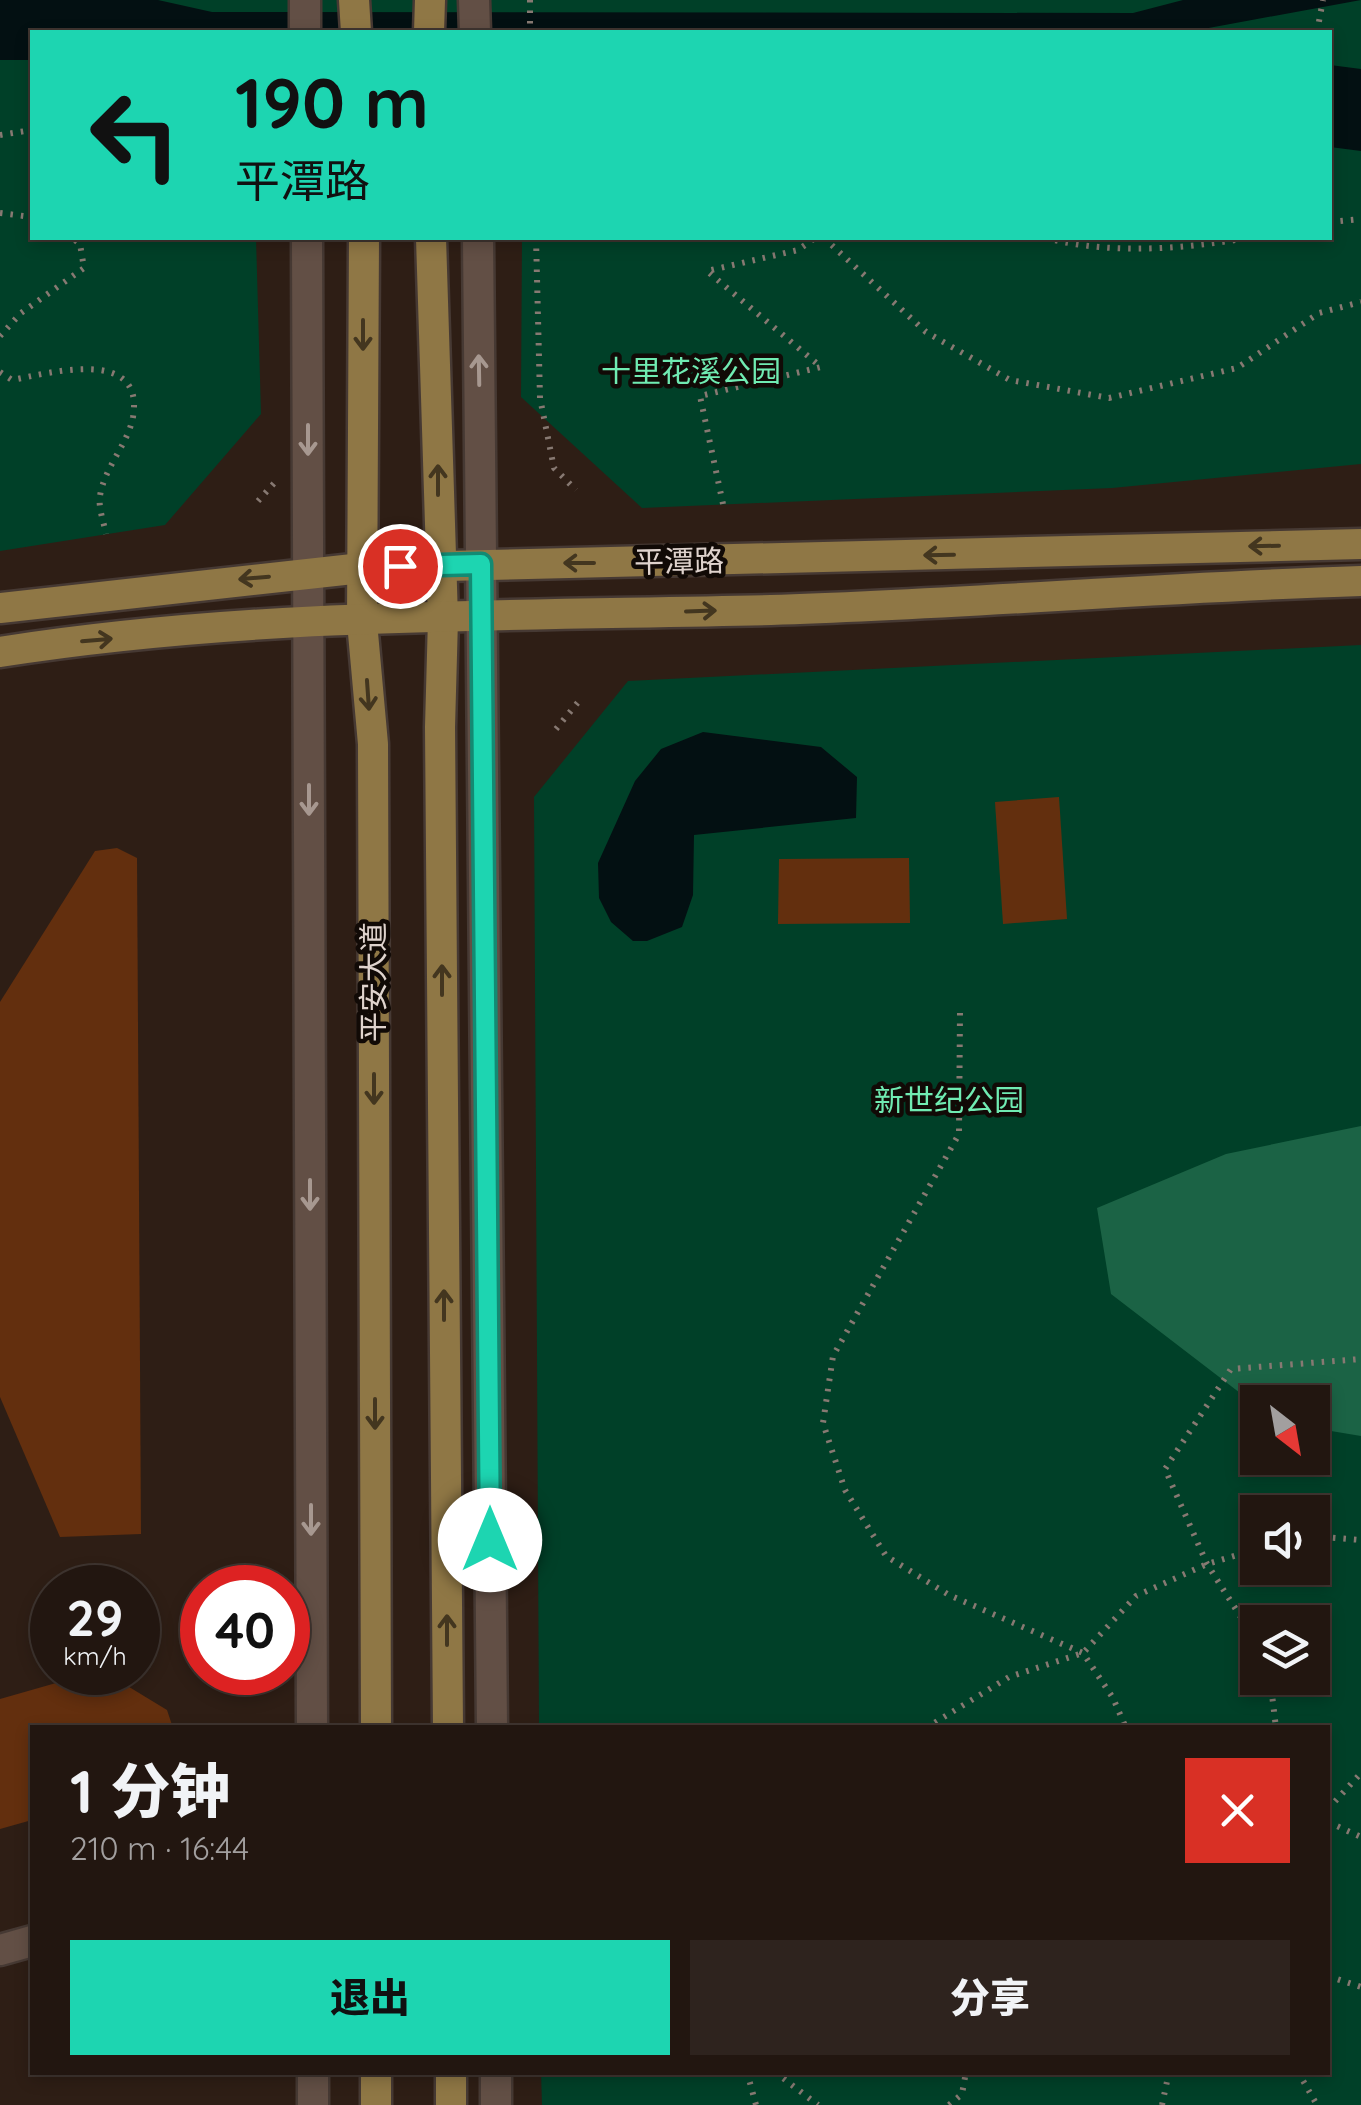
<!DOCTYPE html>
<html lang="zh">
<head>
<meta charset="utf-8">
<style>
  :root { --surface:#221610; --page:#2e231e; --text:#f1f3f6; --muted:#a29f9f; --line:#3f3530; --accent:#1dd5b1 }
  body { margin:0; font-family:Quicksand,"Noto Sans SC",sans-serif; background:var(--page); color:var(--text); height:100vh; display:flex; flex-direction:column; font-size:38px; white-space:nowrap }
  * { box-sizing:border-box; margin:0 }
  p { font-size:32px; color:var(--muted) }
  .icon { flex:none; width:55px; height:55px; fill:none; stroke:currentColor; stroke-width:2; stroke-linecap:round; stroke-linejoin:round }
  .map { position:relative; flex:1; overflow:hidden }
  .side { position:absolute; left:30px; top:1725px; width:1300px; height:350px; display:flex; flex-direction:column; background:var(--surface); border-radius:0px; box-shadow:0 5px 15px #0003,0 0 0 2px var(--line) }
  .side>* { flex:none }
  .hud { position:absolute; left:30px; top:30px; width:1302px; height:210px; border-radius:0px; box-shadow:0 5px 15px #0003,0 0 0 2px var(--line); background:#1dd5b1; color:#111; overflow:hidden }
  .needle { width:65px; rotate:149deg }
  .controls { position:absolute; left:1240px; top:1385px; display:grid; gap:20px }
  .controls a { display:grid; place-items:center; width:90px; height:90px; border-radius:0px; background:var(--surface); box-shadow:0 5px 15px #0003,0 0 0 2px var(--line); font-size:50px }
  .speed { position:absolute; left:30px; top:1565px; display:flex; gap:20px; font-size:50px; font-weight:700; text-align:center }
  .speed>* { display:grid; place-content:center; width:130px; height:130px; border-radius:50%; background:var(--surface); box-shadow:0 5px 15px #0003,0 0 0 2px var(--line); line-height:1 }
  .speed small { font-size:25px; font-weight:400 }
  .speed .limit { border:15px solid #d22; background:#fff; color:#111 }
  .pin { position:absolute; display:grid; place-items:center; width:85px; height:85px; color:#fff; margin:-42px; border:5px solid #fff; border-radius:50%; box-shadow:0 2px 10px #0007 }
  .me { position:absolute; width:110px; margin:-55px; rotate:0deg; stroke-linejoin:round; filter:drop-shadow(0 0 8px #0008) }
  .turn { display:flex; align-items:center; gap:35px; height:210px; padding:0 40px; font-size:45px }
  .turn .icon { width:130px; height:130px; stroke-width:2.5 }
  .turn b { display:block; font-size:70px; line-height:85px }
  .round { display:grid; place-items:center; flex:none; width:105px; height:105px; border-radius:0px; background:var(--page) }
  .summary { display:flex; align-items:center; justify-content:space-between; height:170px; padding:0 40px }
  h1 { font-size:60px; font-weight:800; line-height:75px }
  .action { display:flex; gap:20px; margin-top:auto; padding:20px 40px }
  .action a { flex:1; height:115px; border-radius:0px; background:var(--accent); color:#111; font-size:40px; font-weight:800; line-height:115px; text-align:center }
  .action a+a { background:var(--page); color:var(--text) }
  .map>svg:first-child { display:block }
</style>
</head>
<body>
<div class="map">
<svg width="1361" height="2105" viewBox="0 0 1361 2105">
  <rect width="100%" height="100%" fill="#2e1e15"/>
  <g fill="#004028" fill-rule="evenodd">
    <polygon points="0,0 1361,0 1361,464 1112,488 642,508 521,397 522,238 1330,238 1330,32 32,32 32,238 256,238 261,414 165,525 0,551"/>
    <path d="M1361,645v1460h-819l-1,-33h787v-344l-789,-1 -5,-930 94,-116zM1258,1402h54v56h-54zM1258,1512h54v56h-54zM1258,1622h54v56h-54z"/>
  </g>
  <polygon fill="#1b6345" points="1361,1126 1361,1436 1313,1428 1312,1402 1257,1406 1111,1294 1097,1208 1226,1154"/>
  <g fill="#031012">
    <polygon points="0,0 158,0 212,12 1133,13 1183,0 1361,0 1187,32 32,32 32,60 0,60"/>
    <polygon points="1330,65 1361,69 1361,151 1330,147"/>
    <polygon points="703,732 821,747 857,777 856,818 694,835 693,895 682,927 647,941 633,941 611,922 599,898 598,863 635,781 661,749"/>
  </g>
  <g fill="#632f0e">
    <polygon points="1059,797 1067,919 1003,924 995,802"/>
    <polygon points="117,848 137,858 141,1534 60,1537 0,1397 0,1002 95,851"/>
    <polygon points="909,858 910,923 778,924 779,859"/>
    <polygon points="77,1677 116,1679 167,1710 173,1728 32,1728 32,1820 0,1829 0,1699"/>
  </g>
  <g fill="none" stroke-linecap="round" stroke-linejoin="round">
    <defs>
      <g id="minor">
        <polyline points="305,0 305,32"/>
        <polyline points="474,0 475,32"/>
        <polyline points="307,238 312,1728"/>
        <polyline points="478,238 492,1728"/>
        <polyline points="0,1950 32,1941"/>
        <polyline points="313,2072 313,2105"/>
        <polyline points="496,2072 496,2105"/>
      </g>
      <g id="major">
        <polyline points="354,0 356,32"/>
        <polyline points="429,32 430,0"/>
        <polyline points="364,238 362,622 373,744 376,1728"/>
        <polyline points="431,238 443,619 440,727 448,1728"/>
        <polyline points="0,608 362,568 1361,544"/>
        <path d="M0,652c253,-40 515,-36 771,-42 197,-6 393,-23 590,-29"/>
        <polyline points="376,2105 376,2072"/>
        <polyline points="451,2105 451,2072"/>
      </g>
    </defs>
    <use href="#minor" stroke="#463933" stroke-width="35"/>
    <use href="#major" stroke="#463933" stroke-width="35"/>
    <g stroke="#877972" stroke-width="6" stroke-dasharray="2.5 8" stroke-linecap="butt">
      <polyline points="530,0 530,32"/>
      <polyline points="1317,32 1323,0"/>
      <polyline points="0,135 32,130"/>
      <polyline points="0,213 32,217"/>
      <polyline points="1330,222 1361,219"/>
      <polyline points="536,238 540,398 554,468 576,490"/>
      <polyline points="824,238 926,332 1010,380 1109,398 1237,368 1319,313 1361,302"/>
      <path d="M1045,238c69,17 134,11 204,0"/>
      <polyline points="0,336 21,313 84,268 80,244 72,238"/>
      <path d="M0,372l12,8c38,-7 133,-34 121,37 -5,27 -29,51 -33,79 -2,11 4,27 6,38"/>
      <polyline points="258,501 277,480"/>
      <polyline points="723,504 700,396 821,367 707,271 798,250 815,238"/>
      <polyline points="556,729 579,701"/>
      <polyline points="960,1013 959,1134 833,1356 823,1423 845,1490 886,1556 949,1595 1083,1653 1113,1698 1126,1728"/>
      <polyline points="1312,1536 1361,1540"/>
      <polyline points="1258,1644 1207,1564 1165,1469 1231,1369 1361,1359"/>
      <polyline points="1270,1678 1276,1728"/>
      <polyline points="926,1728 1009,1677 1083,1653 1136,1596 1207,1564 1258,1549"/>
      <polyline points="1328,1809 1361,1773"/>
      <polyline points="1328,1822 1361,1837"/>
      <polyline points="1328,1976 1361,1987"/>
      <polyline points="747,2072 756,2105"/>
      <polyline points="775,2072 818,2105"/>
      <polyline points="1298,2072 1317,2105"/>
      <polyline points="949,2105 962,2094 966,2072"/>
      <polyline points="1162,2105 1169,2072"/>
    </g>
    <use href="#minor" stroke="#624f45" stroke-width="30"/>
    <use href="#major" stroke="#8f7745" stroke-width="30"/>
  </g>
  <defs><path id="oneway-shaft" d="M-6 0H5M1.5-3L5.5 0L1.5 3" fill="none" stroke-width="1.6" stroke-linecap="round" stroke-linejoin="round" transform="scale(2.5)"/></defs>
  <g stroke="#43361f">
    <use href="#oneway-shaft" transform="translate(363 335) rotate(90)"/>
    <use href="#oneway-shaft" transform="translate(438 480) rotate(-90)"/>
    <use href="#oneway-shaft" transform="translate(1264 546) rotate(179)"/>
    <use href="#oneway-shaft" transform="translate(939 555) rotate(179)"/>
    <use href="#oneway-shaft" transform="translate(579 563) rotate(180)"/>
    <use href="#oneway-shaft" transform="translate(254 578) rotate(175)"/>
    <use href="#oneway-shaft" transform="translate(701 611) rotate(-2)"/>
    <use href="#oneway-shaft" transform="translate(97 640) rotate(-5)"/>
    <use href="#oneway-shaft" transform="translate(368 695) rotate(86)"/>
    <use href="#oneway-shaft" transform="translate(442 980) rotate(-90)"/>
    <use href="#oneway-shaft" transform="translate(374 1089) rotate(90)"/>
    <use href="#oneway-shaft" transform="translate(444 1305) rotate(-90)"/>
    <use href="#oneway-shaft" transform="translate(375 1414) rotate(90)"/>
    <use href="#oneway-shaft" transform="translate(447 1630) rotate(-90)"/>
  </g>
  <g stroke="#a79890">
    <use href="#oneway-shaft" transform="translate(479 370) rotate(-91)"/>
    <use href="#oneway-shaft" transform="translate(308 440) rotate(90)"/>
    <use href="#oneway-shaft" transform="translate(309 800) rotate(90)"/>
    <use href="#oneway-shaft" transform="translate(310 1195) rotate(90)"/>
    <use href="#oneway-shaft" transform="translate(311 1520) rotate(90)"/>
  </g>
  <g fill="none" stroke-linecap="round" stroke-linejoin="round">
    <defs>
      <polyline id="route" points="400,566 481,564 490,1540"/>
    </defs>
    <use href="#route" stroke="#138a73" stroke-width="25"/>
    <use href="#route" stroke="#1dd5b1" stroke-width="18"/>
  </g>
  <g text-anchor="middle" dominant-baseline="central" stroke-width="9" stroke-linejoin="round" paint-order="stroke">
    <g font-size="30" fill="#70ebb2" stroke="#110a06">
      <text x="691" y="371">十里花溪公园</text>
      <text x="949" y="1100">新世纪公园</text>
    </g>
    <g font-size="30" fill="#dfd3cd" stroke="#110a06">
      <text transform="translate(679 561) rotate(-1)">平潭路</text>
      <text transform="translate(373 982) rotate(-90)">平安大道</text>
    </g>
  </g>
</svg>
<div class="controls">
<a><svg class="needle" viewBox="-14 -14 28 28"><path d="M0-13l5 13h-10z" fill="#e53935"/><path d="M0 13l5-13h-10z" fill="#a29f9f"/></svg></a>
<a><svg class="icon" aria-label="sound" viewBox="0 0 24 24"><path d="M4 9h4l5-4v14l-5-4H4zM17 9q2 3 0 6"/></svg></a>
<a><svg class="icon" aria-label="layers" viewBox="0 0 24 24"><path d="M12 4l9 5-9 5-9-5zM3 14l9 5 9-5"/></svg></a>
</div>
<div class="speed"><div>29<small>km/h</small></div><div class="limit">40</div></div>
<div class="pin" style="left:400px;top:566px;background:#d93025"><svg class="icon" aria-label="arrive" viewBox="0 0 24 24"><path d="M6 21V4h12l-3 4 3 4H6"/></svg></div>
<svg class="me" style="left:490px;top:1540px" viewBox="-20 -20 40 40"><circle r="19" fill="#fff"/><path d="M0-13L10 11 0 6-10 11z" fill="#1dd5b1"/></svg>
<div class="hud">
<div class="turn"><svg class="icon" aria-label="left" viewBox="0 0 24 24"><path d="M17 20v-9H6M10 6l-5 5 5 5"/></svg><div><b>190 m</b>平潭路</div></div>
</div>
<section class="side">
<div class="summary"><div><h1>1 分钟</h1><p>210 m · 16:44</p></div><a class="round" style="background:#d93025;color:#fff"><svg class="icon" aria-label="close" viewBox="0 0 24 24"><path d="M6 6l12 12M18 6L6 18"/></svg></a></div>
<div class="action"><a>退出</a><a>分享</a></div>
</section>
</div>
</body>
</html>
